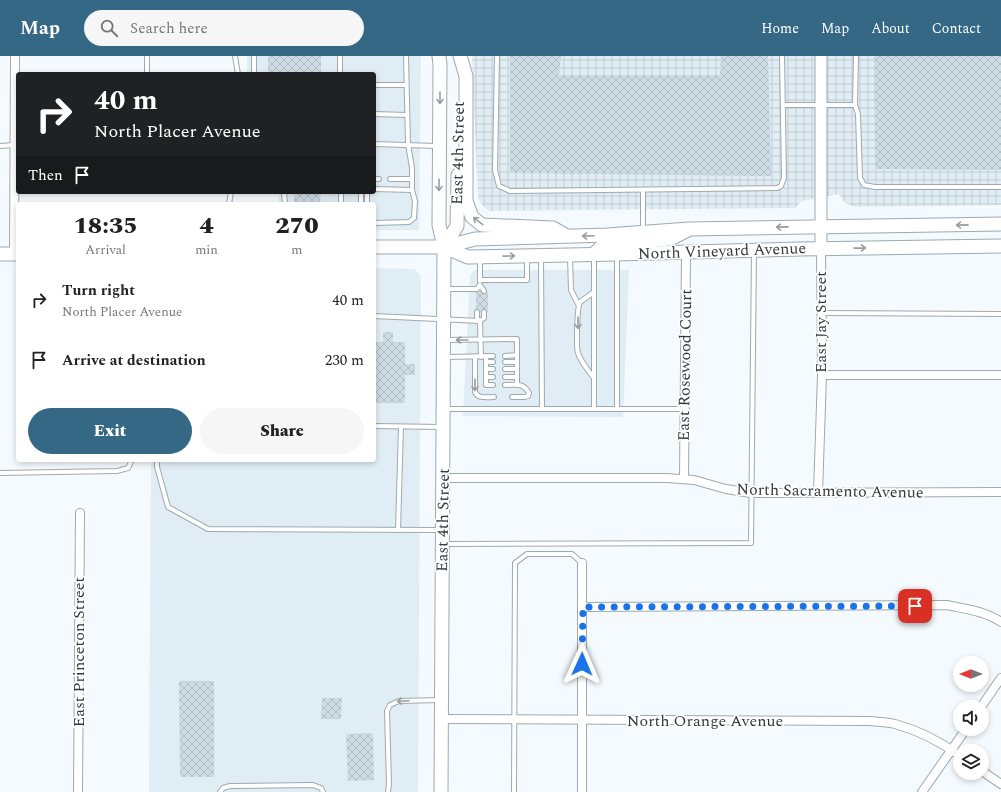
<!DOCTYPE html>
<html lang="en">
<head>
<meta charset="utf-8">
<style>
  :root { --surface:#fff; --page:#f6f6f6; --text:#222; --muted:#767676; --accent:#356885 }
  body { margin:0; font-family:Spectral,serif; background:var(--page); color:var(--text); height:100vh; display:flex; flex-direction:column; font-size:15px; white-space:nowrap }
  * { box-sizing:border-box; margin:0 }
  p { font-size:13px; color:var(--muted) }
  .icon { flex:none; width:22px; height:22px; fill:none; stroke:currentColor; stroke-width:2; stroke-linecap:round; stroke-linejoin:round }
  .map { position:relative; flex:1; overflow:hidden }
  .sheet { position:absolute; left:16px; top:146px; width:360px; height:260px; display:flex; flex-direction:column; background:var(--surface); border-radius:4px; box-shadow:0 2px 6px #0003 }
  .sheet>* { flex:none }
  .top-card { position:absolute; left:16px; top:16px; width:360px; height:122px; border-radius:4px; box-shadow:0 2px 6px #0003; background:#202124; color:#fff; overflow:hidden }
  .needle { width:26px; rotate:270deg }
  .controls { position:absolute; left:953px; top:600px; display:grid; gap:8px }
  .controls a { display:grid; place-items:center; width:36px; height:36px; border-radius:50%; background:var(--surface); box-shadow:0 2px 6px #0003; font-size:20px }
  .pin { position:absolute; display:grid; place-items:center; width:34px; height:34px; color:#fff; margin:-17px; border-radius:8px; box-shadow:0 2px 6px #0006 }
  .me { position:absolute; width:44px; margin:-22px; rotate:1deg; stroke-linejoin:round; filter:drop-shadow(0 0 3px #0008) }
  .turn { display:flex; align-items:center; gap:14px; height:84px; padding:0 12px; font-size:18px }
  .turn .icon { width:52px; height:52px; stroke-width:2.5 }
  .turn b { display:block; font-size:28px; line-height:34px }
  .then { display:flex; align-items:center; height:38px; padding:0 12px; background:#0003; gap:8px; font-size:15px }
  .eta { display:flex; justify-content:space-evenly; align-items:center; height:68px; text-align:center }
  .eta b { font-size:24px; font-weight:800; line-height:28px }
  .primary-button { display:flex; gap:8px; margin-top:auto; padding:8px 12px }
  .primary-button a { flex:1; height:46px; border-radius:24px; background:var(--accent); color:#fff; font-size:16px; font-weight:800; line-height:46px; text-align:center }
  .primary-button a+a { background:var(--page); color:var(--text) }
  ul { padding:0; list-style:none }
  li { display:flex; align-items:center; gap:12px; height:60px; padding:0 12px }
  li div { flex:1 }
  li b { display:block; font-size:15px }
  li em { font-style:normal }
  header { display:flex; align-items:center; gap:24px; box-sizing:border-box; height:56px; padding:0 20px; background:var(--accent); color:#fff }
  header strong { font-size:19px }
  nav { display:flex; gap:22px; margin-inline-start:auto; font-size:14px }
  .search { width:280px; height:36px; background:var(--page); display:flex; align-items:center; gap:10px; box-sizing:border-box; padding:0 14px; border-radius:22px; color:var(--muted); font-size:15px }
  .map>svg:first-child { display:block }
</style>
</head>
<body>
<header>
<strong>Map</strong>
<div class="search"><svg class="icon" aria-label="search" viewBox="0 0 24 24"><circle cx="10" cy="10" r="6"/><path d="M15 15l6 6"/></svg>Search here</div>
<nav><a>Home</a><a>Map</a><a>About</a><a>Contact</a></nav>
</header>
<div class="map">
<svg width="1001" height="736" viewBox="0 0 1001 736">
  <defs>
    <pattern id="industrial-grid" width="8" height="8" patternUnits="userSpaceOnUse"><rect width="8" height="8" fill="#e1edf4"/><path d="M0 4h8M4 0v8" fill="none" stroke="#c2ccd2"/></pattern>
    <pattern id="building-cross-hatch" width="8" height="8" patternUnits="userSpaceOnUse"><rect width="8" height="8" fill="#cedbe4"/><path d="M0 0l8 8M0 8l8-8" fill="none" stroke="#b2bdc4"/></pattern>
  </defs>
  <rect width="100%" height="100%" fill="#f5fafe"/>
  <g fill="#e1edf4">
    <polygon points="247,0 421,0 419,174 374,174 374,148 279,148 279,136 374,136 374,18 247,18"/>
    <polygon points="374,212 414,213 421,220 418,736 149,736 151,404 374,404"/>
    <polygon points="475,214 629,214 623,361 463,360 470,219"/>
  </g>
  <polygon fill="url(#industrial-grid)" points="472,0 1001,0 1001,149 855,151 845,147 839,138 802,145 795,152 489,155 482,149 478,142"/>
  <g fill="url(#building-cross-hatch)">
    <rect x="268" y="0" width="53" height="18"/>
    <polygon points="510,0 561,0 559,19 720,19 721,0 768,0 771,120 510,117"/>
    <polygon points="874,0 1001,0 1001,114 875,113"/>
    <polygon points="294,136 321,136 320,148 294,148"/>
    <polygon points="480,235 484,238 486,238 488,235 488,256 485,253 482,253 480,256 479,253 476,253 476,236"/>
    <polygon points="383,276 393,276 393,286 405,286 405,308 415,308 415,319 405,319 405,347 376,347 376,286 383,286"/>
    <polygon points="179,625 214,625 214,721 180,721"/>
    <polygon points="322,642 342,642 341,663 321,663"/>
    <polygon points="373,677 374,724 348,725 346,678"/>
  </g>
  <g fill="none" stroke-linecap="round" stroke-linejoin="round">
    <defs>
      <g id="lane">
        <polyline points="235,0 238,18"/>
        <polyline points="340,0 340,18"/>
        <polyline points="497,0 495,114 499,130 510,135 777,132 781,130 784,122 782,0"/>
        <polyline points="147,18 147,0"/>
        <polyline points="254,18 254,0"/>
        <polyline points="374,29 406,29"/>
        <polyline points="783,49 855,49 858,58 860,122 864,129 875,131 1001,131"/>
        <polyline points="855,49 856,0"/>
        <polyline points="374,58 407,59"/>
        <polyline points="374,88 437,90"/>
        <polyline points="0,90 14,89"/>
        <polyline points="374,123 379,123"/>
        <polyline points="390,123 412,123"/>
        <polyline points="374,133 412,134 412,112 408,88 406,0"/>
        <polyline points="643,134 643,174"/>
        <polyline points="284,136 285,148"/>
        <polyline points="341,136 341,148"/>
        <polyline points="361,136 361,148"/>
        <polyline points="229,148 231,136"/>
        <polyline points="367,148 367,136"/>
        <polyline points="374,167 409,166 414,162 415,145 412,134"/>
        <polyline points="541,201 542,353"/>
        <polyline points="570,201 571,234 578,248"/>
        <polyline points="480,224 527,224 527,201"/>
        <polyline points="480,225 480,202"/>
        <polyline points="445,233 477,233 480,229 484,235"/>
        <polyline points="477,256 477,262 480,265 484,262 484,256"/>
        <polyline points="821,257 1001,258"/>
        <polyline points="374,260 480,265 481,301"/>
        <polyline points="446,284 517,283 517,329"/>
        <polyline points="486,300 486,329 493,329"/>
        <polyline points="505,300 517,299"/>
        <polyline points="446,301 493,300"/>
        <path d="M475,301v35c3,7 12,5 19,5"/>
        <polyline points="486,306 493,306"/>
        <polyline points="505,306 517,306"/>
        <polyline points="486,313 493,313"/>
        <polyline points="505,313 517,313"/>
        <polyline points="486,321 493,321"/>
        <polyline points="505,321 517,321"/>
        <path d="M593,321c-5,-7 -12,-15 -15,-24 -2,-6 -1,-45 2,-51l14,-10"/>
        <path d="M505,329c11,0 18,-3 24,8l-1,3 -3,1h-13"/>
        <polyline points="445,353 684,353"/>
        <polyline points="594,353 594,201"/>
        <polyline points="617,353 617,201"/>
        <polyline points="374,370 441,371"/>
        <polyline points="157,404 157,411 168,451 208,473 440,474"/>
        <polyline points="0,417 117,415 128,412 132,404"/>
        <polyline points="398,474 401,371"/>
        <polyline points="445,488 751,487 754,196"/>
        <polyline points="220,736 223,732 230,730 313,729 321,732 323,736"/>
        <polyline points="388,736 389,728 387,655 390,649 399,645 440,644"/>
        <polyline points="514,736 515,507 527,498 572,498 582,507"/>
      </g>
      <g id="street">
        <polyline points="14,198 15,0"/>
        <polyline points="822,319 1001,319"/>
        <polyline points="444,422 667,422 694,424 726,433 751,437 1001,436"/>
        <polyline points="684,422 686,196"/>
        <polyline points="818,437 822,319 821,193"/>
        <path d="M583,551l364,-2c18,4 38,6 54,17"/>
        <polyline points="981,651 1001,622"/>
        <path d="M442,663l428,2c8,1 17,1 25,3 22,6 46,18 65,32"/>
        <polyline points="982,715 1001,728"/>
        <polyline points="78,736 80,457"/>
        <polyline points="582,736 582,507"/>
        <polyline points="922,736 966,673"/>
      </g>
      <polyline id="secondary" points="821,0 821,193"/>
      <g id="primary">
        <polyline points="439,0 440,9 439,169 444,191 441,736"/>
        <polyline points="460,0 466,20 466,145 472,161 482,169 553,172 565,179"/>
        <polyline points="374,191 444,191 475,183 607,179 689,173 1001,168"/>
        <polyline points="444,191 468,201 617,198 800,193 1001,190"/>
        <polyline points="444,191 457,170 458,119"/>
        <polyline points="0,198 18,198"/>
        <polyline points="594,198 601,191 609,188 670,183 686,175"/>
      </g>
    </defs>
    <use href="#lane" stroke="#9daab1" stroke-width="6"/>
    <use href="#street" stroke="#9daab1" stroke-width="10"/>
    <use href="#secondary" stroke="#9daab1" stroke-width="13"/>
    <use href="#primary" stroke="#9daab1" stroke-width="15"/>
    <use href="#lane" stroke="#fff" stroke-width="4"/>
    <use href="#street" stroke="#fff" stroke-width="8"/>
    <use href="#secondary" stroke="#fff" stroke-width="11"/>
    <use href="#primary" stroke="#fff" stroke-width="13"/>
  </g>
  <defs><path id="oneway-shaft" d="M-6 0H5M1.5-3L5.5 0L1.5 3" fill="none" stroke-width="1.6" stroke-linecap="round" stroke-linejoin="round"/></defs>
  <g stroke="#9a9c9e">
    <use href="#oneway-shaft" transform="translate(440 42) rotate(90)"/>
    <use href="#oneway-shaft" transform="translate(439 129) rotate(90)"/>
    <use href="#oneway-shaft" transform="translate(478 165) rotate(-142)"/>
    <use href="#oneway-shaft" transform="translate(962 169) rotate(179)"/>
    <use href="#oneway-shaft" transform="translate(782 171) rotate(179)"/>
    <use href="#oneway-shaft" transform="translate(588 180) rotate(178)"/>
    <use href="#oneway-shaft" transform="translate(860 192) rotate(-1)"/>
    <use href="#oneway-shaft" transform="translate(509 200) rotate(-1)"/>
    <use href="#oneway-shaft" transform="translate(578 267) rotate(90)"/>
    <use href="#oneway-shaft" transform="translate(462 284) rotate(180)"/>
    <use href="#oneway-shaft" transform="translate(475 329) rotate(90)"/>
    <use href="#oneway-shaft" transform="translate(403 645) rotate(177)"/>
  </g>
  <g fill="none" stroke-linecap="round" stroke-linejoin="round">
    <polyline stroke="#1a73e8" stroke-width="7" stroke-dasharray="0 12.6" points="582,608 583,551 915,550"/>
  </g>
  <g text-anchor="middle" dominant-baseline="central" stroke-width="3.5" stroke-linejoin="round" paint-order="stroke">
    <g font-size="16" fill="#34393c" stroke="#fff">
      <text transform="translate(458 97) rotate(-89)">East 4th Street</text>
      <text transform="translate(722 195) rotate(-2)">North Vineyard Avenue</text>
      <text transform="translate(821 266) rotate(-90)">East Jay Street</text>
      <text transform="translate(685 309) rotate(-89)">East Rosewood Court</text>
      <text transform="translate(830 435) rotate(1)">North Sacramento Avenue</text>
      <text transform="translate(443 464) rotate(-89)">East 4th Street</text>
      <text transform="translate(79 596) rotate(-90)">East Princeton Street</text>
      <text x="705" y="665">North Orange Avenue</text>
    </g>
  </g>
</svg>
<div class="controls">
<a><svg class="needle" viewBox="-14 -14 28 28"><path d="M0-13l5 13h-10z" fill="#e53935"/><path d="M0 13l5-13h-10z" fill="#767676"/></svg></a>
<a><svg class="icon" aria-label="sound" viewBox="0 0 24 24"><path d="M4 9h4l5-4v14l-5-4H4zM17 9q2 3 0 6"/></svg></a>
<a><svg class="icon" aria-label="layers" viewBox="0 0 24 24"><path d="M12 4l9 5-9 5-9-5zM3 14l9 5 9-5"/></svg></a>
</div>
<div class="pin" style="left:915px;top:550px;background:#d93025"><svg class="icon" aria-label="arrive" viewBox="0 0 24 24"><path d="M6 21V4h12l-3 4 3 4H6"/></svg></div>
<svg class="me" style="left:582px;top:608px" viewBox="-20 -20 40 40"><path d="M0-17L14 15 0 8-14 15z" fill="#1a73e8" stroke="#fff" stroke-width="4"/></svg>
<div class="top-card">
<div class="turn"><svg class="icon" aria-label="right" viewBox="0 0 24 24"><path d="M7 20v-9h11M14 6l5 5-5 5"/></svg><div><b>40 m</b>North Placer Avenue</div></div>
<div class="then">Then<svg class="icon" aria-label="arrive" viewBox="0 0 24 24"><path d="M6 21V4h12l-3 4 3 4H6"/></svg></div>
</div>
<section class="sheet">
<div class="eta">
<div><b>18:35</b><p>Arrival</p></div>
<div><b>4</b><p>min</p></div>
<div><b>270</b><p>m</p></div>
</div>
<ul>
<li><svg class="icon" aria-label="right" viewBox="0 0 24 24"><path d="M7 20v-9h11M14 6l5 5-5 5"/></svg><div><b>Turn right</b><p>North Placer Avenue</p></div><em>40 m</em></li>
<li><svg class="icon" aria-label="arrive" viewBox="0 0 24 24"><path d="M6 21V4h12l-3 4 3 4H6"/></svg><div><b>Arrive at destination</b></div><em>230 m</em></li>
</ul>
<div class="primary-button"><a>Exit</a><a>Share</a></div>
</section>
</div>
</body>
</html>
